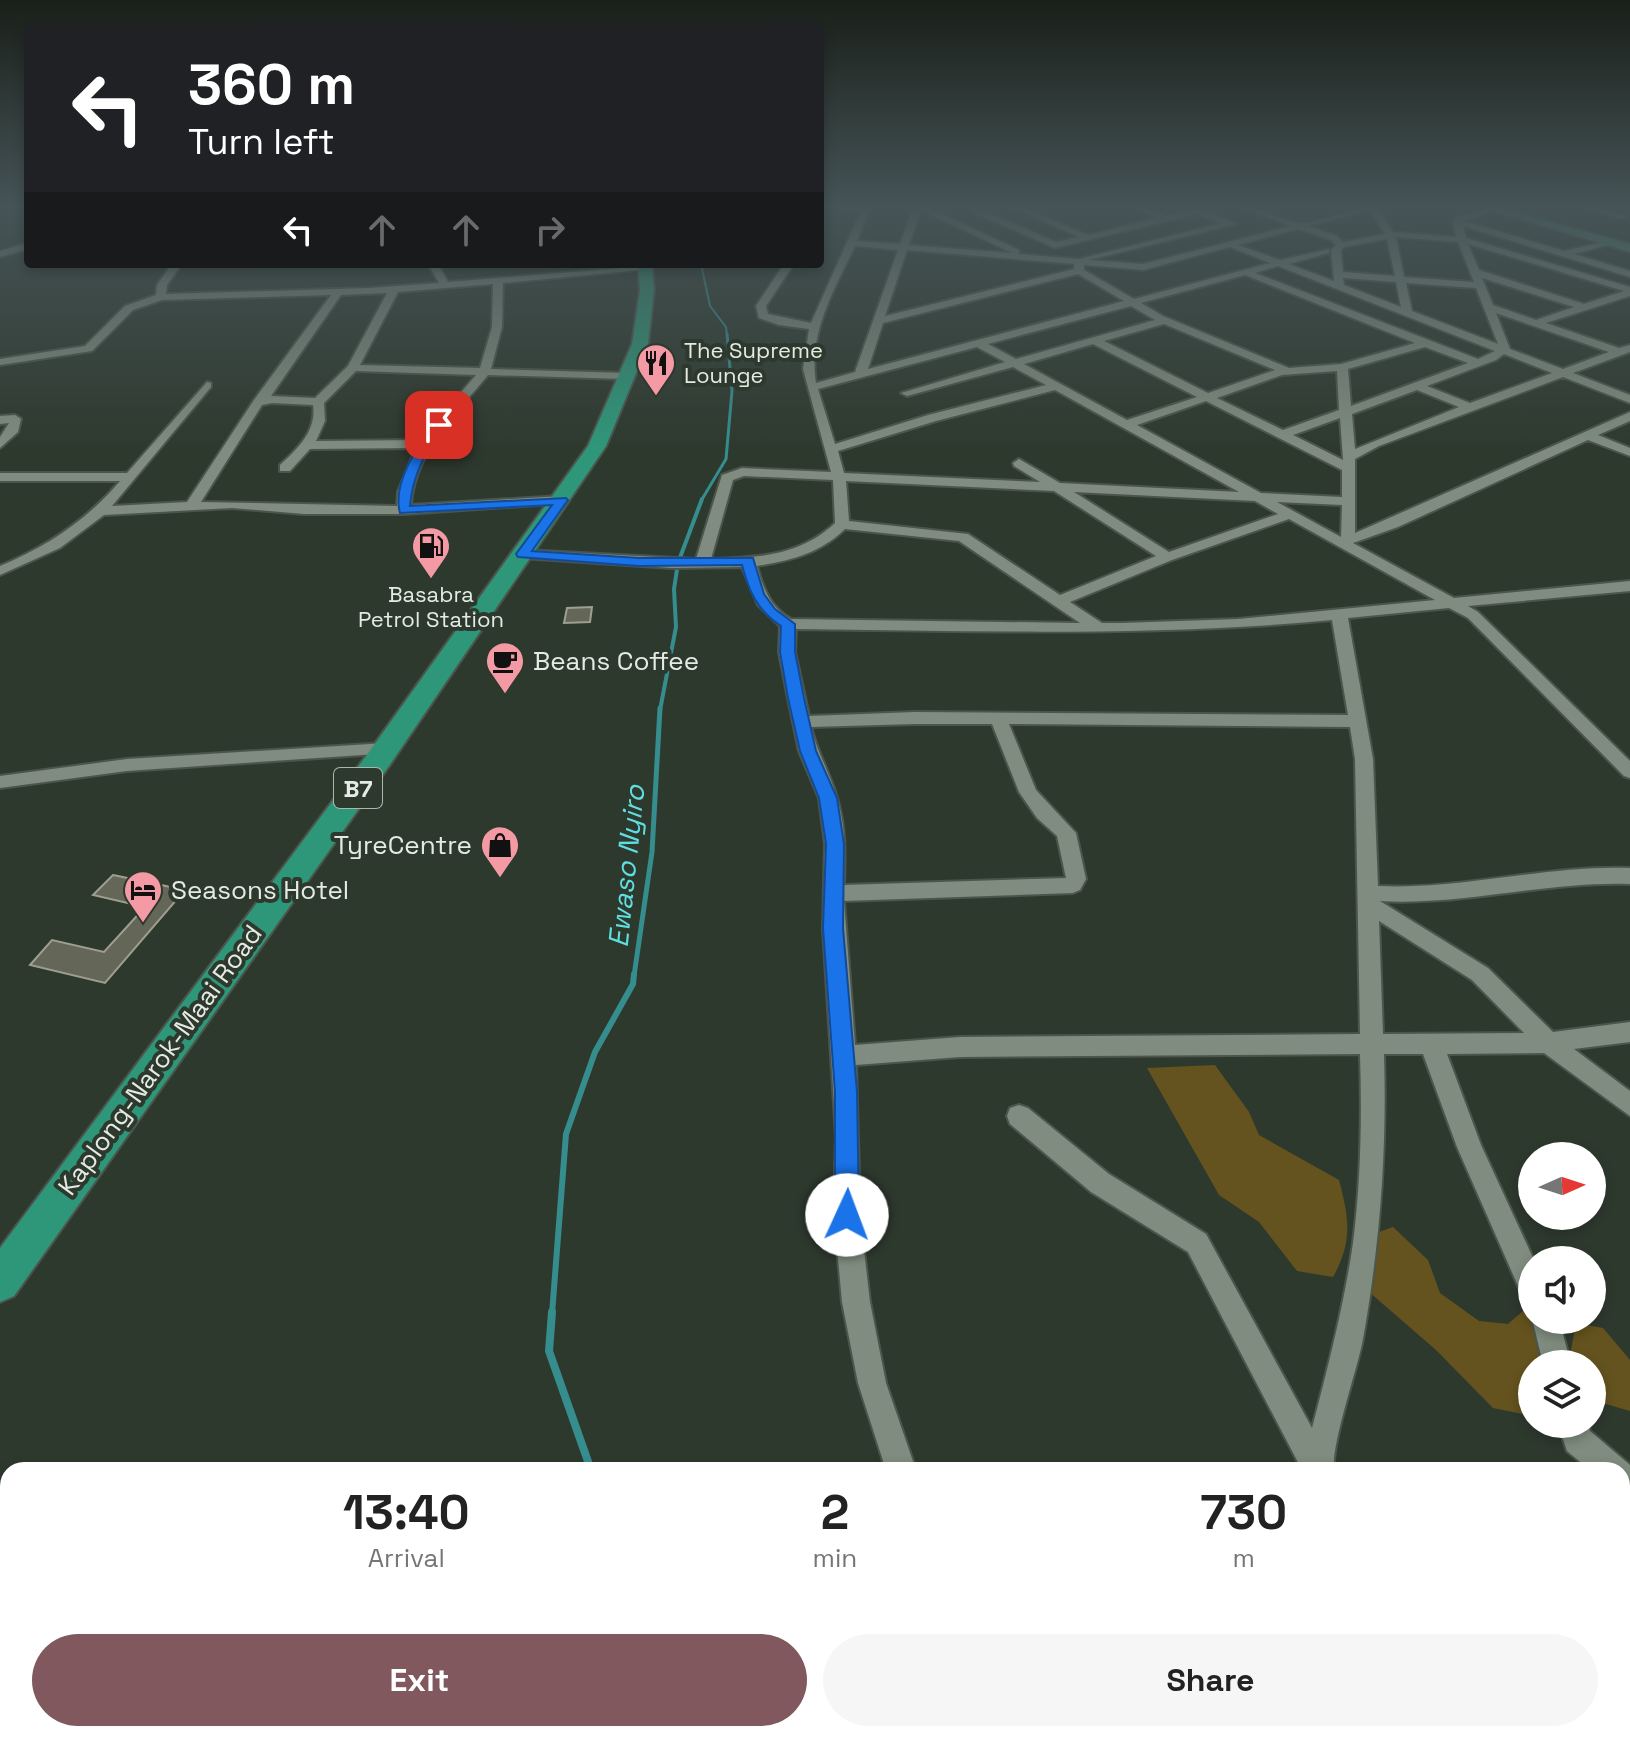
<!DOCTYPE html>
<html lang="en">
<head>
<meta charset="utf-8">
<style>
  :root { --surface:#fff; --page:#f6f6f6; --text:#222; --muted:#767676; --accent:#80585d }
  body { margin:0; font-family:"Space Grotesk",sans-serif; background:var(--page); color:var(--text); height:100vh; display:flex; flex-direction:column; font-size:30px; white-space:nowrap }
  * { box-sizing:border-box; margin:0 }
  p { font-size:26px; color:var(--muted) }
  .icon { flex:none; width:44px; height:44px; fill:none; stroke:currentColor; stroke-width:2; stroke-linecap:round; stroke-linejoin:round }
  .map { position:relative; flex:1; overflow:hidden }
  .drawer { position:absolute; left:0px; top:1462px; width:1630px; height:280px; display:flex; flex-direction:column; background:var(--surface); border-radius:24px 24px 0 0; box-shadow:0 4px 12px #0003 }
  .drawer>* { flex:none }
  .banner { position:absolute; left:24px; top:24px; width:800px; height:244px; border-radius:8px; box-shadow:0 4px 12px #0003; background:#202124; color:#fff; overflow:hidden }
  .needle { width:52px; rotate:87deg }
  .controls { position:absolute; left:1518px; top:1142px; display:grid; gap:16px }
  .controls a { display:grid; place-items:center; width:88px; height:88px; border-radius:50%; background:var(--surface); box-shadow:0 4px 12px #0003; font-size:40px }
  .pin { position:absolute; display:grid; place-items:center; width:68px; height:68px; color:#fff; margin:-34px; border-radius:16px; box-shadow:0 4px 12px #0006 }
  .me { position:absolute; width:88px; margin:-44px; rotate:2deg; stroke-linejoin:round; filter:drop-shadow(0 0 6px #0008) }
  .turn { display:flex; align-items:center; gap:28px; height:168px; padding:0 32px; font-size:36px }
  .turn .icon { width:104px; height:104px; stroke-width:2.5 }
  .turn b { display:block; font-size:56px; line-height:68px }
  .lanes { display:flex; align-items:center; height:76px; padding:0 32px; background:#0003; justify-content:center; gap:40px; direction:ltr }
  .lanes .off { opacity:.35 }
  .eta { display:flex; justify-content:space-evenly; align-items:center; height:136px; text-align:center }
  .eta b { font-size:48px; font-weight:600; line-height:56px }
  .cta { display:flex; gap:16px; margin-top:auto; padding:16px 32px }
  .cta a { flex:1; height:92px; border-radius:48px; background:var(--accent); color:#fff; font-size:32px; font-weight:600; line-height:92px; text-align:center }
  .cta a+a { background:var(--page); color:var(--text) }
  .map>svg:first-child { display:block }
</style>
</head>
<body>
<div class="map">
<svg width="1630" height="1742" viewBox="0 0 1630 1742">
  <rect width="100%" height="100%" fill="#2e392e"/>
  <g fill="#64531e">
    <path d="M1215,1065l34,47 10,23 80,45c10,38 14,61 -6,97l-36,-6 -38,-49 -40,-27 -72,-127z"/>
    <polygon points="1393,1227 1428,1260 1440,1293 1479,1321 1508,1324 1523,1311 1532,1320 1538,1320 1553,1364 1532,1364 1532,1416 1493,1408 1436,1350 1368,1291 1379,1232"/>
    <polygon points="1576,1323 1603,1328 1630,1360 1630,1411 1592,1400 1592,1364 1574,1364 1570,1355"/>
  </g>
  <g fill="none" stroke-linecap="round" stroke-linejoin="round">
    <polyline stroke="#368d8e" stroke-width="2" points="701,264 710,306 726,327 727,336"/>
    <polyline stroke="#368d8e" stroke-width="3" points="701,501 726,459 732,391 727,334"/>
    <polyline stroke="#368d8e" stroke-width="4" points="660,710 676,627 674,589 678,563 702,499"/>
    <polyline stroke="#368d8e" stroke-width="5" points="634,976 652,852 660,708"/>
    <polyline stroke="#368d8e" stroke-width="6" points="552,1314 566,1134 595,1052 633,984 634,974"/>
    <g stroke="#368d8e" stroke-width="8">
      <polyline points="552,1312 549,1351 591,1470"/>
      <polyline points="591,1742 592,1734"/>
    </g>
  </g>
  <g fill="#646758" stroke="#9da090" stroke-width="2">
    <polygon points="592,607 590,622 564,623 567,608"/>
    <polygon points="113,875 185,890 105,983 30,965 52,940 104,952 145,907 93,895"/>
  </g>
  <g fill="none" stroke-linecap="round" stroke-linejoin="round">
    <defs>
      <g id="minor">
        <path d="M837,206l25,3 1,-3h8l-14,35 43,3 14,-38h10l95,44v4l60,5 142,-36 -24,-9 -142,34 -83,-36 -4,-5 11,-1 -1,2 78,34 22,-5 -69,-31h10l69,29 69,-17 -26,-12h10l26,10 31,-8 39,16 -148,36 54,4 147,-38 -53,-20c22,0 40,14 61,17 20,2 55,-17 80,-17l15,26 63,5 -3,-15 3,-4 36,-12 3,4 -31,11 100,30 48,-11v4l-38,10 56,17v6l-167,-51 3,12 164,49v9l-84,27 73,25 11,-3v7l-57,21 57,22v8l-67,-26 -184,69 -24,13v74l275,-121v9l-32,14 32,13v8l-42,-16 -190,87 -45,16 101,55 176,-17v10l-162,15 10,6 152,149v17l-6,-2 -156,-158 -19,-10 -101,10 25,141 5,127c84,4 167,-21 252,-18v16c-84,-3 -166,22 -250,17l108,67 65,64 77,-10v20l-56,7 56,42v25l-86,-63 -97,1 34,91 53,115 -2,39 -10,-4 -65,-148 -34,-93h-39c3,97 -4,190 -21,285 -6,32 -32,105 -29,131h-32l-114,-218 -97,-60 -81,-68 -3,-8 3,-8 9,-3 9,3 81,66 97,60 106,194c16,-61 32,-123 41,-185 8,-63 9,-126 7,-189l-400,3 -104,8 4,150 10,87 16,81 30,87h-30l-28,-87 -16,-81 -8,-87 2,-80 -13,-207 2,-84 -6,-46 -20,-47 -11,-53 -9,-46 1,-26 -22,-21 -16,-38 -70,1 -149,-10 -7,-4 7,-4 173,9 26,-84 20,-7 89,4 -28,-103 6,-40 -30,-4 -20,-7 -3,-12 28,-42h10l-28,42 2,8 43,9 49,-110zM921,210l91,43 -103,-8zM1370,210l15,24 -42,8 -6,-6 -29,-10zM1298,229l33,11 5,5 -5,5 3,31 -45,-17 40,-11v-4l-49,11 -42,-15zM1396,237l62,5 16,40 -70,-5zM1387,239l8,37 -52,-4 -2,-21 3,-4zM1468,244l156,47 -40,13 -105,-34zM855,246l43,4 -43,122 -39,11c-8,-50 18,-93 39,-137zM1230,247l40,16 -136,36 -50,-29v-5l59,5zM907,250l167,14v5l-189,47zM1278,266l217,85 -17,8 -223,-86zM1078,274l46,27 -256,68 15,-46zM1245,275l170,68 -74,21 -52,4 -126,-52 -22,-13zM1343,278l53,4 5,25 -57,-22zM1482,278l92,29 -38,13 -43,-15zM1406,283l70,5 22,56 -86,-33zM1131,306l24,14 -139,39 -28,-15zM1496,313l113,39 -46,17 -53,-20zM1164,324l111,46 -67,23 -104,-52zM1093,344l104,53 -70,23 -103,-56zM977,347l28,15 -104,31 6,3 106,-29 33,18 -118,30 -93,29 -17,-55zM1425,347l43,16 -117,43 -3,-37zM1504,354l48,19 -82,30 -43,-17 69,-26zM1337,371l2,39 -56,20 -66,-32 65,-23zM1055,390l184,102 -179,-9 -41,-24 -6,4 1,3 26,16 -196,-9 -6,-22 98,-30zM1417,390l42,17 -104,42 -3,-35zM1206,401l136,69v27l-81,-4 -124,-68zM1340,418l3,42 -50,-25zM744,476l89,4 2,43c-35,33 -78,35 -124,36l22,-79zM846,481l208,10 102,65 -96,39 -92,-61 -119,-13zM1074,492l181,9 23,13 -109,38zM1277,502l65,3 -1,32zM1289,519l146,81 -197,19 -117,4h-19l-32,-21 102,-42zM845,529l114,12 121,82 -289,-4c-21,-12 -28,-31 -34,-53 35,-6 62,-12 88,-37zM1332,620l16,95 -433,-3 -106,4 -14,-64 1,-23c179,2 358,8 536,-9zM915,724h77l27,68 18,26 20,18 9,42 -222,7c1,-29 2,-59 -7,-87 -7,-25 -20,-46 -26,-71zM1009,724l341,3 5,32 5,275 -400,3 -105,8 -11,-144 229,-8 7,-3 6,-11 -10,-46 -40,-43zM1379,921l93,59 52,53 -141,1z"/>
        <polygon points="1580,206 1592,206 1626,216 1622,219"/>
        <polygon points="28,243 28,249 0,257 0,251"/>
        <path d="M172,264h10l-15,21 -1,9 203,-6 70,-5 -11,-19h10l10,18 198,-16 5,3 -148,14 -1,44 -11,42 135,4 6,3 -6,3 -138,-4c-32,39 -74,78 -77,130l151,-9 5,1v6l-163,11h-100l-72,-6 -128,7 -44,33 -60,27v-9c48,-20 87,-46 120,-85h-120v-8h127l80,-91 4,1v4l-99,119 75,-4 67,-102 77,-105 -169,5 -29,10 -41,41 -92,14v-6l85,-13 40,-40 31,-11 1,-10zM493,284l-1,43 -12,41 -120,-3 38,-73zM387,293l-39,73 -33,32 -44,-2 70,-101zM356,371l120,4 -56,65 -104,1 9,-20 -1,-18zM272,403l41,2c4,26 -16,44 -33,60v6h10l20,-22 106,-1 -18,44 -1,14 -196,-4 61,-97z"/>
        <polygon points="0,416 15,415 21,419 18,432 0,448 0,437 9,423 0,424"/>
        <polygon points="386,743 395,749 392,753 127,771 0,788 0,776 127,759"/>
        <polygon points="1532,1318 1559,1320 1571,1364 1543,1364"/>
        <polygon points="1558,1424 1588,1424 1590,1431 1630,1465 1630,1499 1622,1496 1622,1470 1590,1470 1567,1451"/>
        <polygon points="1630,1702 1630,1736 1622,1738 1611,1734 1622,1734 1622,1704"/>
        <polygon points="936,1734 972,1734 973,1742 937,1742"/>
        <polygon points="1339,1734 1375,1734 1377,1742 1341,1742"/>
        <polygon points="1519,1734 1581,1734 1577,1742 1515,1742"/>
      </g>
      <polygon id="major" points="1478,206 1493,206 1630,244 1630,252"/>
      <polygon id="highway" points="638,264 652,264 654,290 648,344 606,446 389,766 14,1296 0,1302 0,1248 369,752 588,446 632,344 640,290"/>
    </defs>
    <use href="#minor" stroke="#4c554c" stroke-width="4"/>
    <use href="#major" stroke="#4c554c" stroke-width="4"/>
    <use href="#highway" stroke="#4c554c" stroke-width="4"/>
    <use href="#minor" fill="#7f8c7f" fill-rule="evenodd"/>
    <use href="#major" fill="#4f937b" fill-rule="evenodd"/>
    <use href="#highway" fill="#2f9779" fill-rule="evenodd"/>
  </g>
  <linearGradient id="sky" x2="0" y2="1"><stop stop-color="#191f19"/><stop offset="0.46" stop-color="#465457"/><stop offset="1" stop-color="#465457" stop-opacity="0"/></linearGradient>
  <rect width="1630" height="449" fill="url(#sky)"/>
  <path fill="#1a73e8" stroke="#114b97" stroke-width="2" d="M435,423l9,2c-17,23 -32,52 -34,81l156,-8 2,2 -36,51 107,7h114l11,36 11,15 20,15v28l9,46 12,53 21,47 7,46 -1,84 14,164 2,123 -3,8 -9,4 -8,-4 -4,-8v-123l-12,-164 3,-84 -7,-46 -19,-47 -12,-53 -8,-46 1,-26c-24,-16 -32,-34 -39,-61l-103,1 -121,-9 -2,-3 36,-49 -152,8c-8,-29 18,-68 35,-90z"/>
  <defs>
    <symbol id="restaurant-pin" viewBox="-11 -11 22 30"><path d="M0 17L-7.5 6A9.5 9.5 0 1 1 7.5 6Z" fill="#f49aa5" stroke="#2e392e"/><path d="M-5-6h1v4h1v-4h1v4h1v-4h1v5L-1.5 .5V6h-2V.5L-5-1ZM5-6V6H3V1.5H1.5Q1.5-4 5-6Z" fill="#111"/></symbol>
    <symbol id="fuel-pin" viewBox="-11 -11 22 30"><path d="M0 17L-7.5 6A9.5 9.5 0 1 1 7.5 6Z" fill="#f49aa5" stroke="#2e392e"/><path d="M-5.5-6h7V0h2V4h1.3V-2.5L3-4.5l.8-.8L6-3V5H2.5V1h-1V6h-7ZM-4.2-4.7v3.2H.2V-4.7Z" fill="#111"/></symbol>
    <symbol id="cafe-pin" viewBox="-11 -11 22 30"><path d="M0 17L-7.5 6A9.5 9.5 0 1 1 7.5 6Z" fill="#f49aa5" stroke="#2e392e"/><path d="M-5.5-4.5H6V0H3Q3 3.5 0 3.5H-2.5Q-5.5 3.5-5.5 0ZM3-3.2v2h1.7v-2ZM-6 4.5H4V6H-6Z" fill="#111"/></symbol>
    <symbol id="shop-pin" viewBox="-11 -11 22 30"><path d="M0 17L-7.5 6A9.5 9.5 0 1 1 7.5 6Z" fill="#f49aa5" stroke="#2e392e"/><path d="M-5-2.5h2.3a2.7 3.5 0 0 1 5.4 0H5L5.5 6h-11ZM-1.5-2.5h3a1.5 2.3 0 0 0-3 0Z" fill="#111"/></symbol>
    <symbol id="hotel-pin" viewBox="-11 -11 22 30"><path d="M0 17L-7.5 6A9.5 9.5 0 1 1 7.5 6Z" fill="#f49aa5" stroke="#2e392e"/><path d="M-6-4.5h1.5V1H6V5H4.5V3h-9V5H-6ZM-4 0a1.8 1.8 0 1 1 3.6 0ZM.5 0V-2.5h3Q6-2.5 6 0Z" fill="#111"/></symbol>
  </defs>
  <g fill-rule="evenodd">
    <use href="#restaurant-pin" x="634" y="341" width="44" height="60"/>
    <use href="#fuel-pin" x="409" y="524" width="44" height="60"/>
    <use href="#cafe-pin" x="483" y="639" width="44" height="60"/>
    <use href="#shop-pin" x="478" y="823" width="44" height="60"/>
    <use href="#hotel-pin" x="121" y="868" width="44" height="60"/>
  </g>
  <g text-anchor="middle" dominant-baseline="central" stroke-width="8" stroke-linejoin="round" paint-order="stroke">
    <g font-size="22" fill="#e4ebe4" stroke="#2e392e" text-anchor="start">
      <text x="684" y="350">The Supreme<tspan x="684" dy="25">Lounge</tspan></text>
      <text x="431" y="594" text-anchor="middle">Basabra<tspan x="431" dy="25">Petrol Station</tspan></text>
    </g>
    <rect fill="#2e392e" stroke="#adb6ad" stroke-width="2" x="334" y="768" width="48" height="40" rx="6"/>
    <g font-size="24" font-weight="bold" fill="#e4ebe4">
      <text x="358" y="788">B7</text>
    </g>
    <g font-size="26" fill="#e4ebe4" stroke="#2e392e" text-anchor="start">
      <text x="533" y="661">Beans Coffee</text>
      <text x="472" y="845" text-anchor="end">TyreCentre</text>
      <text x="171" y="890">Seasons Hotel</text>
    </g>
    <g font-size="26" fill="#e4ebe4" stroke="#2e392e">
      <text transform="translate(160 1060) rotate(-54)">Kaplong-Narok-Maai Road</text>
    </g>
    <g font-size="28" font-style="italic" fill="#5fdee0" stroke="#2e392e">
      <text transform="translate(626 866) rotate(-84)">Ewaso Nyiro</text>
    </g>
  </g>
</svg>
<div class="controls">
<a><svg class="needle" viewBox="-14 -14 28 28"><path d="M0-13l5 13h-10z" fill="#e53935"/><path d="M0 13l5-13h-10z" fill="#767676"/></svg></a>
<a><svg class="icon" aria-label="sound" viewBox="0 0 24 24"><path d="M4 9h4l5-4v14l-5-4H4zM17 9q2 3 0 6"/></svg></a>
<a><svg class="icon" aria-label="layers" viewBox="0 0 24 24"><path d="M12 4l9 5-9 5-9-5zM3 14l9 5 9-5"/></svg></a>
</div>
<div class="pin" style="left:439px;top:425px;background:#d93025"><svg class="icon" aria-label="arrive" viewBox="0 0 24 24"><path d="M6 21V4h12l-3 4 3 4H6"/></svg></div>
<svg class="me" style="left:847px;top:1215px" viewBox="-20 -20 40 40"><circle r="19" fill="#fff"/><path d="M0-13L10 11 0 6-10 11z" fill="#1a73e8"/></svg>
<div class="banner">
<div class="turn"><svg class="icon" aria-label="left" viewBox="0 0 24 24"><path d="M17 20v-9H6M10 6l-5 5 5 5"/></svg><div><b>360 m</b>Turn left</div></div>
<div class="lanes"><svg class="icon" aria-label="left" viewBox="0 0 24 24"><path d="M17 20v-9H6M10 6l-5 5 5 5"/></svg><svg class="icon off" aria-label="ahead" viewBox="0 0 24 24"><path d="M12 20V5M6 11l6-6 6 6"/></svg><svg class="icon off" aria-label="ahead" viewBox="0 0 24 24"><path d="M12 20V5M6 11l6-6 6 6"/></svg><svg class="icon off" aria-label="right" viewBox="0 0 24 24"><path d="M7 20v-9h11M14 6l5 5-5 5"/></svg></div>
</div>
<section class="drawer">
<div class="eta">
<div><b>13:40</b><p>Arrival</p></div>
<div><b>2</b><p>min</p></div>
<div><b>730</b><p>m</p></div>
</div>
<div class="cta"><a>Exit</a><a>Share</a></div>
</section>
</div>
</body>
</html>
